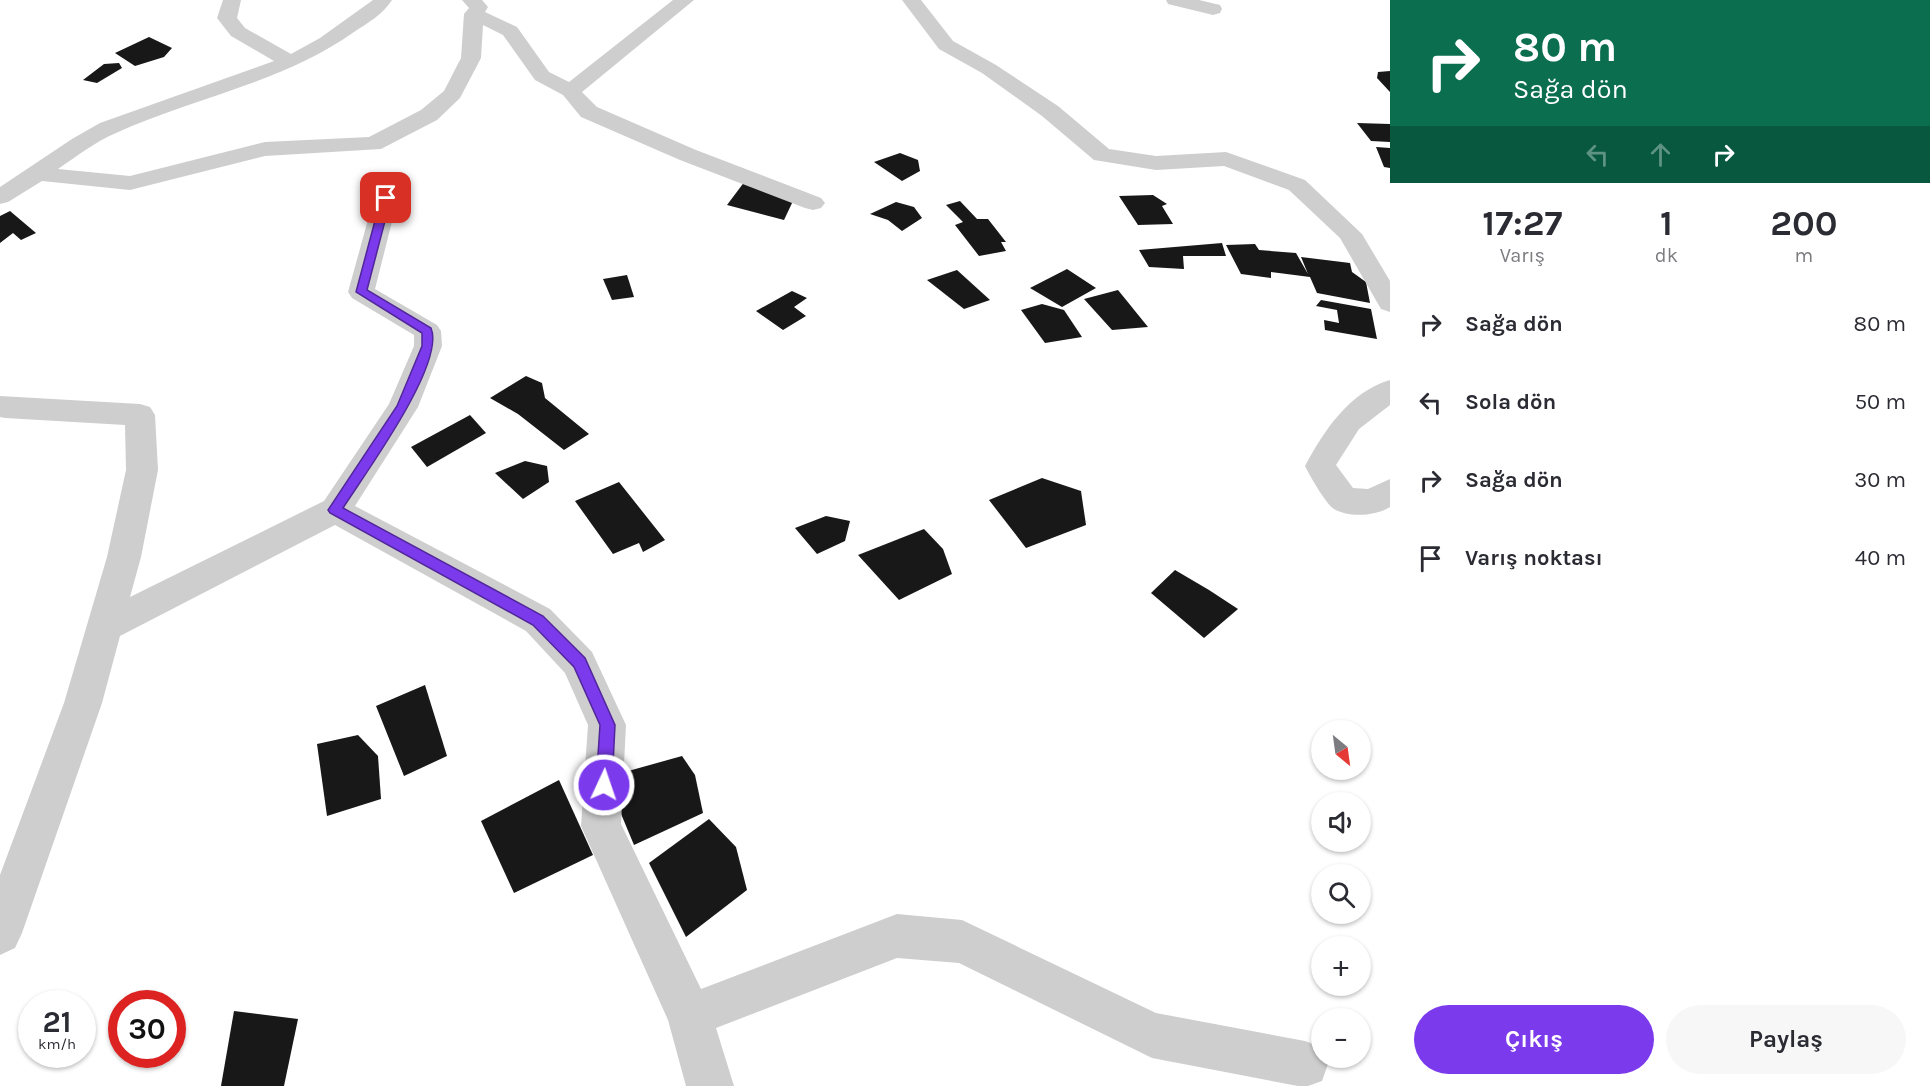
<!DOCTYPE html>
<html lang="tr">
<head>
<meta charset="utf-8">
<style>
  :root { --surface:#fff; --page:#f7f7f7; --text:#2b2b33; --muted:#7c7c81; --accent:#7c3aed }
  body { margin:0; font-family:Karla,sans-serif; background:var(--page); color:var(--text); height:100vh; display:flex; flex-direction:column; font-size:22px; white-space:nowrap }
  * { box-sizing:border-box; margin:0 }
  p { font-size:20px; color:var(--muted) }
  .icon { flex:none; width:33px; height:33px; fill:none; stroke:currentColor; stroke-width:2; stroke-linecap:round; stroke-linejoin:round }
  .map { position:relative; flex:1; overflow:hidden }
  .drawer { display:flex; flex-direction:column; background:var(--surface); width:540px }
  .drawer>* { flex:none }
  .banner { background:#0b6e4f; color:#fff; overflow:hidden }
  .needle { width:39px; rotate:151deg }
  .buttons { position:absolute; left:1311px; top:720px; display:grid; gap:12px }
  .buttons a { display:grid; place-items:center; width:60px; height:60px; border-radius:50%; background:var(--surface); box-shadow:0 2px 4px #0004; font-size:30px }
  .speed { position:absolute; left:18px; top:990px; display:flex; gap:12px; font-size:30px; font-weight:700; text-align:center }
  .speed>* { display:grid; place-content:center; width:78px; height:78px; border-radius:50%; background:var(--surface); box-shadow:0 2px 4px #0004; line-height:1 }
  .speed small { font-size:15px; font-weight:400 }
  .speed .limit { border:9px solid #d22; background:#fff; color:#111 }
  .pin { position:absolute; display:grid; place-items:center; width:51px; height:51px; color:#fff; margin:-26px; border-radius:12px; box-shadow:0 3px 9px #0006 }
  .me { position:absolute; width:66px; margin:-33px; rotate:3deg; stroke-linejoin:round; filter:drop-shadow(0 0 4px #0008) }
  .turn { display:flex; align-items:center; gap:21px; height:126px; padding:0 24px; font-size:27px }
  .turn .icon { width:78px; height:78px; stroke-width:2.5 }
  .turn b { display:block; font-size:42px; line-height:51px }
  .lanes { display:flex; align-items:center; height:57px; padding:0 24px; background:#0003; justify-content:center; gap:30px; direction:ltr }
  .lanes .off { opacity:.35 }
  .eta { display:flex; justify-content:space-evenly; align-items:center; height:102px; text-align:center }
  .eta b { font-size:36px; font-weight:700; line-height:42px }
  .action { display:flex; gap:12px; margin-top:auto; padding:12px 24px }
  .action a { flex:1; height:69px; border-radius:36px; background:var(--accent); color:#fff; font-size:24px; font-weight:700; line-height:69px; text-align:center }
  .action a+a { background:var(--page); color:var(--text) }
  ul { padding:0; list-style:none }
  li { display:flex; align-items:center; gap:18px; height:78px; padding:0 24px }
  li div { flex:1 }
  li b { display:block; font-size:22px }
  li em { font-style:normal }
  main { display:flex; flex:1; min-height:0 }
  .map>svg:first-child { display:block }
</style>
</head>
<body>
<main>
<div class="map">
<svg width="1390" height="1086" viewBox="0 0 1390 1086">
  <rect width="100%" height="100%" fill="#fff"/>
  <g fill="#181818">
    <polygon points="149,37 172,48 164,57 135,66 115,53"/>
    <polygon points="119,63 122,68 97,83 83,80 104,64"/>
    <polygon points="1390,71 1390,92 1377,78 1378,72"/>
    <polygon points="1357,123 1390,124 1390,142 1371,141"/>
    <polygon points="1376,147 1390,148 1390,168 1384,167"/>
    <polygon points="900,153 918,160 920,171 902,181 874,162"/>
    <polygon points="745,181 793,201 784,220 727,205"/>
    <polygon points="1153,195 1167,204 1162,206 1173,224 1138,225 1119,196"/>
    <polygon points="960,201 977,219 988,219 1006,242 1001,242 1006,251 979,256 955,225 963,222 946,205"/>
    <polygon points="896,202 914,207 922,218 902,231 888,220 870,214"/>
    <polygon points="10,211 36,233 21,240 13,233 0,243 0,216"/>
    <polygon points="1222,243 1226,256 1183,256 1184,269 1149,267 1139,250"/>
    <polygon points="1255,244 1259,250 1296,253 1308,274 1301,257 1350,263 1352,272 1366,282 1370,303 1317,293 1310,277 1271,272 1271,278 1241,274 1226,245"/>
    <polygon points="1067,269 1096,288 1062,307 1030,288"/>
    <polygon points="957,270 990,300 964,309 927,280"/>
    <polygon points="627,275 634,297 612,300 603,279"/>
    <polygon points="1118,290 1148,327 1112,330 1084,299"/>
    <polygon points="792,291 807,298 794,307 806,316 783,330 756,311"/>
    <polygon points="1321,300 1371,309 1377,339 1325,330 1324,320 1339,323 1337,310 1316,306"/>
    <polygon points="1042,304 1064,310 1082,337 1045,343 1021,310"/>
    <polygon points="526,376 542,383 545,398 589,434 564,450 518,414 490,398"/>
    <polygon points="470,415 486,433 427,467 411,447"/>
    <polygon points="525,461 547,466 549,482 523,499 495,473"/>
    <polygon points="1042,478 1081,491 1086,525 1026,548 989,500"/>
    <polygon points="619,482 665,540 643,552 639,543 613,554 575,501"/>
    <polygon points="826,516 850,521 845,541 817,554 795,528"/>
    <polygon points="924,529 943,549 952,574 899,600 858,555"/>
    <polygon points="1175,570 1209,590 1238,609 1204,638 1151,593"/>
    <polygon points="425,685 447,756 404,776 376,706"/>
    <polygon points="358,735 378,756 381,799 327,816 317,744"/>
    <polygon points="682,756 695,775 703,813 634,845 619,809 614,775"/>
    <polygon points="559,780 593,855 514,893 481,821"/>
    <polygon points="709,819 736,847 747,890 686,937 649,863"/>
    <polygon points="234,1011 298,1019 284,1086 221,1086"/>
  </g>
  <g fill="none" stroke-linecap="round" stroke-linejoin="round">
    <g fill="#cecece" fill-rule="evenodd">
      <path d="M223,0h18l-4,18 8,10 46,26 29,-16 53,-38h19c-9,14 -24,23 -38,32 -72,51 -159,65 -238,101 -21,9 -39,23 -58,36l72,7 135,-34 104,-5 52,-27 23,-19 17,-33 3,-44 5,-6 -7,-8h20l6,7 -3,5 32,15 32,45 20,10 104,-82h21l-112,92 15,15 99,43 125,48 4,5 -4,5 -8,2 -8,-2 -125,-48 -99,-43 -18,-22 -28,-15 -32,-45 -20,-10 -2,33 -21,40 -23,22 -56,29 -116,7 -135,34 -88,-9 -34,21 -8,2v-17l72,-48 28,-16 174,-62 -43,-25 -14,-18z"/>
      <polygon points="902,0 921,0 953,41 996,65 1058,106 1109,149 1156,156 1226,152 1305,180 1362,234 1390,281 1390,312 1381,309 1340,238 1289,190 1224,166 1156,170 1094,160 1042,116 982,73 939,49"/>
      <polygon points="1166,0 1199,0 1220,5 1222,9 1220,13 1213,15 1168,4"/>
      <polygon points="386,191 394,193 398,198 375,289 437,325 441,331 442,346 418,407 355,506 550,609 592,652 626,725 621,824 701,989 897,914 962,920 1156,1013 1305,1041 1322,1047 1322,1058 1326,1058 1328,1064 1322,1081 1308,1086 1298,1086 1152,1058 959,963 897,958 716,1028 734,1086 686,1086 668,1020 581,826 588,725 565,673 526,631 335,525 120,636 102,703 22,933 15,948 0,955 0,875 64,703 107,557 126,470 125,425 5,418 0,417 0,396 140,404 150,407 155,415 158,470 141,557 130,597 324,501 389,404 414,346 414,335 352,298 348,292 374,198 378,193"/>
      <path d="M1390,380v25l-31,24 -23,36 17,23 15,1 22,-10v28c-14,9 -41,11 -56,2 -8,-5 -24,-33 -29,-43 19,-35 44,-74 85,-86z"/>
    </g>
  </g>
  <path fill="#7c3aed" stroke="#51269a" stroke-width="1.5" d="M386,195l5,3 -24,92 64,38c15,36 -67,147 -88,180l200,108 42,42 30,67 -3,60 -2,6 -6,2 -6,-2 -2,-6 4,-60 -26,-58 -41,-42 -203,-112 -2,-3 69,-104 25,-60v-13l-66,-41 25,-94z"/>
</svg>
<div class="buttons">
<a><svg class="needle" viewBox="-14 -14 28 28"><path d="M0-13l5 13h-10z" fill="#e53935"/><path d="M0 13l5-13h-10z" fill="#7c7c81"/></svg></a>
<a><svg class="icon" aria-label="sound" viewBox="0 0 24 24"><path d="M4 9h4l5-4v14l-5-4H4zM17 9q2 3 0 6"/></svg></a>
<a><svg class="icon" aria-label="search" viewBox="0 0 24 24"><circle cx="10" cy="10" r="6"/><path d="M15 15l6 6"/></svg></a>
<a>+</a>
<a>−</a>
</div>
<div class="speed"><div>21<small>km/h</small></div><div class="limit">30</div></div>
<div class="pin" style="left:386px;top:198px;background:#d93025"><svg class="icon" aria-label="arrive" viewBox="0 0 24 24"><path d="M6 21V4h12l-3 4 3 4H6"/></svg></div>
<svg class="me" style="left:604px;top:785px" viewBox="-20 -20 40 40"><circle r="17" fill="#7c3aed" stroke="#fff" stroke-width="3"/><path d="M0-11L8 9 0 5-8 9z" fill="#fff"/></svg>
</div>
<section class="drawer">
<div class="banner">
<div class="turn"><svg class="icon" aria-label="right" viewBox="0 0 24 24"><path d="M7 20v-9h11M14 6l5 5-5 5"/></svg><div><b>80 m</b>Sağa dön</div></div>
<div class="lanes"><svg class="icon off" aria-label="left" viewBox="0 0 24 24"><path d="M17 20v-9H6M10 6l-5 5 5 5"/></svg><svg class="icon off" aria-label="ahead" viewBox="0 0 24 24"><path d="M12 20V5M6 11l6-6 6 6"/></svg><svg class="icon" aria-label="right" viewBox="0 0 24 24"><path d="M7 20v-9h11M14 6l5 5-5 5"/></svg></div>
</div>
<div class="eta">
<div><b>17:27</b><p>Varış</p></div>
<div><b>1</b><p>dk</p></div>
<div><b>200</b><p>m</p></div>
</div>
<ul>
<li><svg class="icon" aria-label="right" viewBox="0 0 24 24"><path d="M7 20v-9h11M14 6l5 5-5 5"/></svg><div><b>Sağa dön</b></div><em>80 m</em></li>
<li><svg class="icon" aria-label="left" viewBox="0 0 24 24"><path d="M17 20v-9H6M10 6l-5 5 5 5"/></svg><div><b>Sola dön</b></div><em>50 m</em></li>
<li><svg class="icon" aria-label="right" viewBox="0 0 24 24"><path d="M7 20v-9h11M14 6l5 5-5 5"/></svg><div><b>Sağa dön</b></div><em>30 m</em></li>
<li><svg class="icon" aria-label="arrive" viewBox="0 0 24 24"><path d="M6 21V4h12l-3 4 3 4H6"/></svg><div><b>Varış noktası</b></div><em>40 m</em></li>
</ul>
<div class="action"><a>Çıkış</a><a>Paylaş</a></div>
</section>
</main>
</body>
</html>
